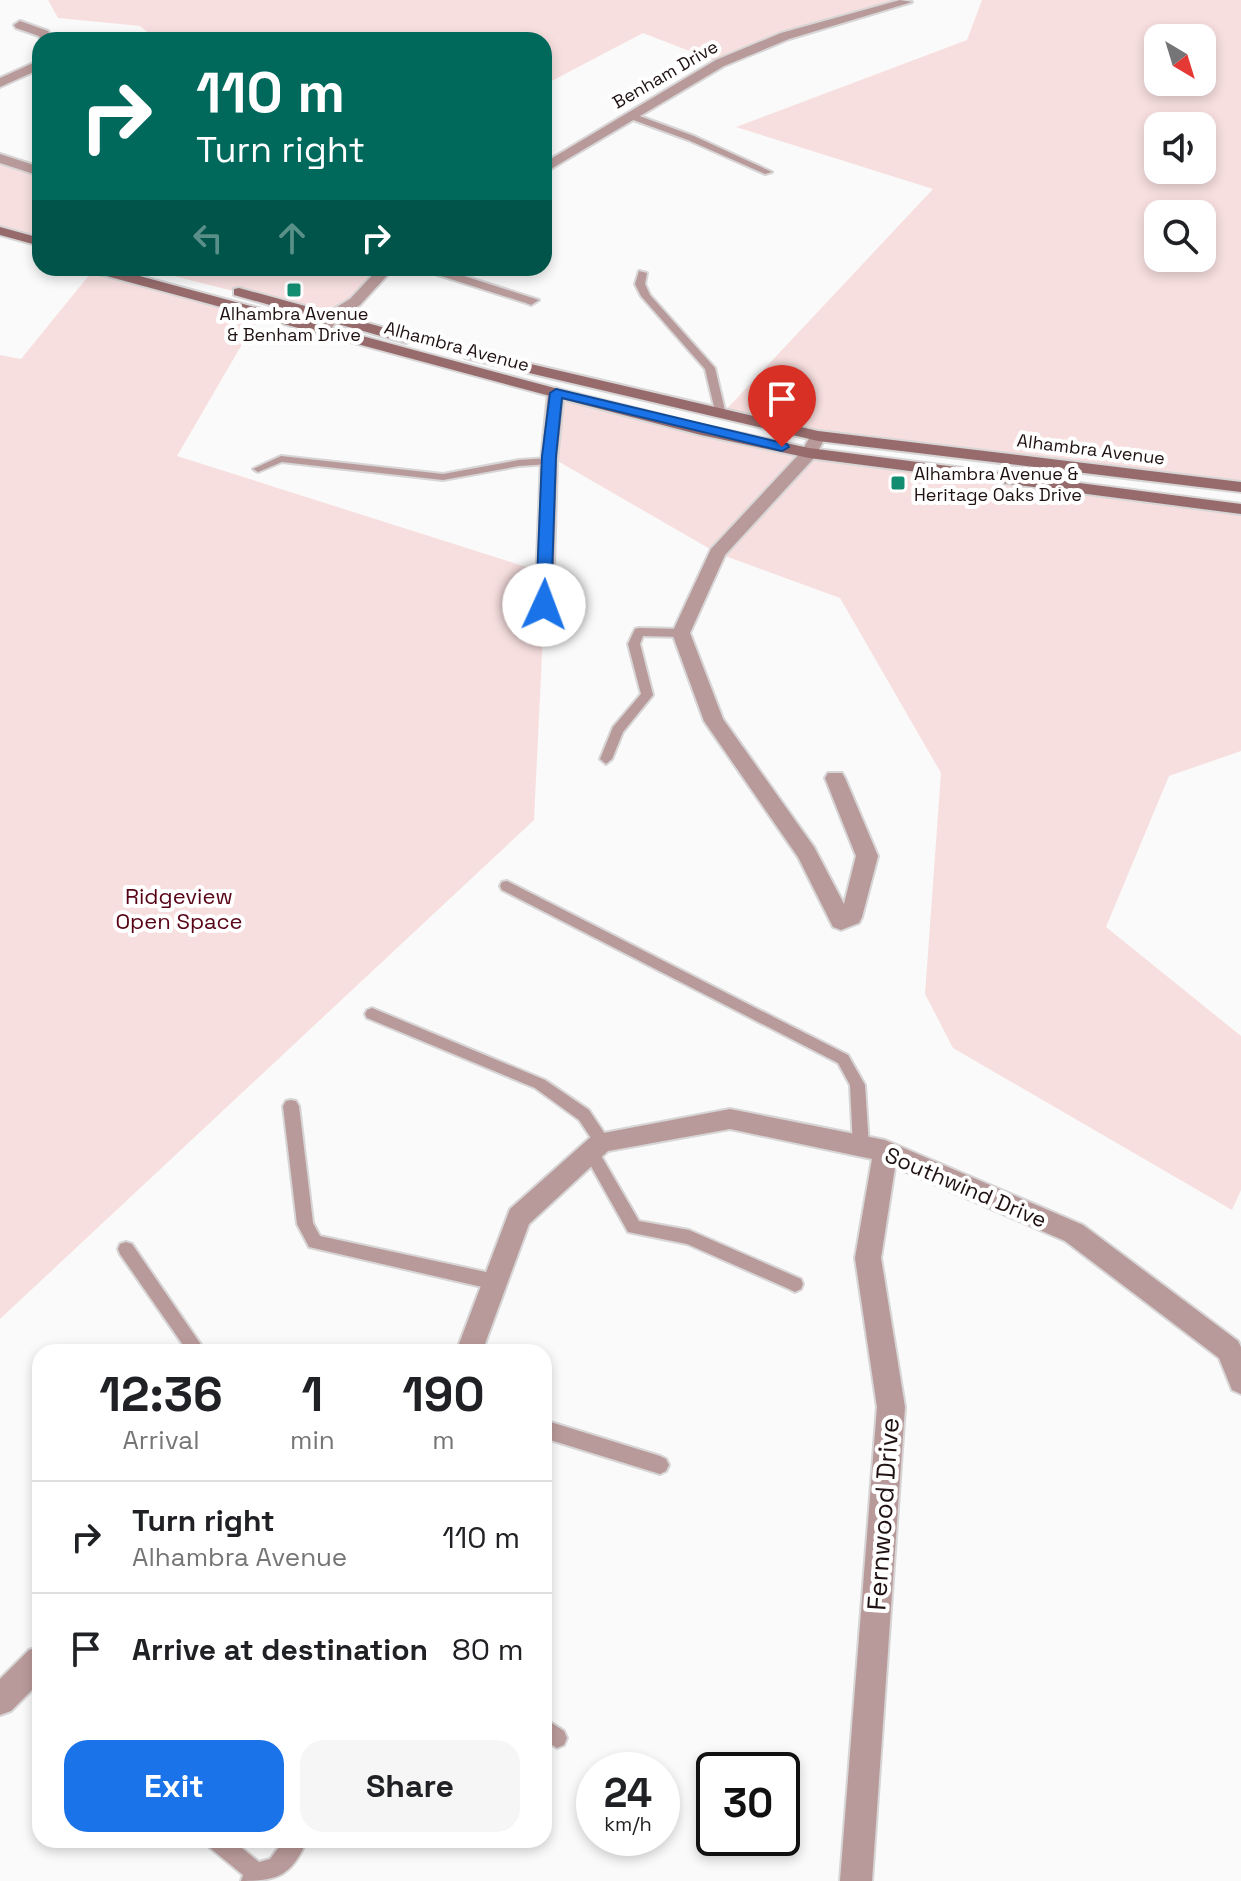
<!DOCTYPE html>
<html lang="en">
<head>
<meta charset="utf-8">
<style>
  :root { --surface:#fff; --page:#f6f6f6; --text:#202124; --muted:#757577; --line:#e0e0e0; --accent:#1a73e8 }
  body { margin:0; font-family:"Space Grotesk",sans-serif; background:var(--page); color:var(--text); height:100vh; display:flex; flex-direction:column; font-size:30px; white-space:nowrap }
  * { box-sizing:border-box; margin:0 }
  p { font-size:26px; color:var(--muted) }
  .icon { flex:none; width:44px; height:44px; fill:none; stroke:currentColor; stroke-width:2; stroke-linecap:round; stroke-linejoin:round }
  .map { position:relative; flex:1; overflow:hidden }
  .sheet { position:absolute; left:32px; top:1344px; width:520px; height:504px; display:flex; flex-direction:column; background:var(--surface); border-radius:24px; box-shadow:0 4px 12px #0003 }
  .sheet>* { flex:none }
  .guide { position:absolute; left:32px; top:32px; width:520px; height:244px; border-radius:24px; box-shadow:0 4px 12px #0003; background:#00695c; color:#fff; overflow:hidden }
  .needle { width:52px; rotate:142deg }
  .fabs { position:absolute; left:1144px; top:24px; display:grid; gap:16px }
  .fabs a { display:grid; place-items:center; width:72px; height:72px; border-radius:16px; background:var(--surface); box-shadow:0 4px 12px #0003; font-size:40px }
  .speed { position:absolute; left:576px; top:1752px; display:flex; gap:16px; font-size:40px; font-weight:700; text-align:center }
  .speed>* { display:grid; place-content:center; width:104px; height:104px; border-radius:50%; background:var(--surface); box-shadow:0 4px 12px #0003; line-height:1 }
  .speed small { font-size:20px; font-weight:400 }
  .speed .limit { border:4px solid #111; border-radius:12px; background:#fff; color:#111 }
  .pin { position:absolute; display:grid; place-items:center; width:68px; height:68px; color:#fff; margin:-82px -34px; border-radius:50% 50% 50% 0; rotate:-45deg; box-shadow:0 0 8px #0007 }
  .pin .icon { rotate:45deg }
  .me { position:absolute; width:88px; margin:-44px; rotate:2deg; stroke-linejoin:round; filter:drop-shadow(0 0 6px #0008) }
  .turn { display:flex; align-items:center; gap:28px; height:168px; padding:0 32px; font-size:36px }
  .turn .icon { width:104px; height:104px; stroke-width:2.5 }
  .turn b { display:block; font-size:56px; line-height:68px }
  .lanes { display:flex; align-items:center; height:76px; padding:0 32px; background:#0003; justify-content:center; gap:40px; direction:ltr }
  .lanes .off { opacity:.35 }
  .eta { display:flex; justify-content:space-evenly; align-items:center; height:136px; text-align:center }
  .eta b { font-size:48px; font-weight:700; line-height:56px }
  .primary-button { display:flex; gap:16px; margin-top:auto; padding:16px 32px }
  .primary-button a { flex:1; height:92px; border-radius:24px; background:var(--accent); color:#fff; font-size:32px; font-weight:700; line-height:92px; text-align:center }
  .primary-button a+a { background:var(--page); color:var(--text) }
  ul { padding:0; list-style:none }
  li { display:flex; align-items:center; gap:24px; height:112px; padding:0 32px; border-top:2px solid var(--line) }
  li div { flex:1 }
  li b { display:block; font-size:30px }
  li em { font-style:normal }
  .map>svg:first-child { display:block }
</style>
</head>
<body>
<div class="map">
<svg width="1241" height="1881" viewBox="0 0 1241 1881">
  <rect width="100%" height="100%" fill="#fafafa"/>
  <g fill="#f8dfdf" fill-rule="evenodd">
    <polygon points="48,0 907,0 785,36 720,63 643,33 544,85 544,40 157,40 140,26 58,18"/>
    <path d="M982,0h259v487l-423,-51 -97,-21 212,-226 -197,-62 231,-87zM1158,38h44v44h-44zM1158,126h44v44h-44zM1158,214h44v44h-44z"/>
    <polygon points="0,158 40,172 40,242 0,231"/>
    <polygon points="95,268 263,314 248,334 177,456 542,572 543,634 534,820 0,1319 0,355 21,359"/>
    <polygon points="142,268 387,268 332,316"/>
    <polygon points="556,393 809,453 1241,509 1241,751 1169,776 1106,927 1241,1036 1241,1190 1232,1210 953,1048 925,994 941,773 840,598 717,553 549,456"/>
  </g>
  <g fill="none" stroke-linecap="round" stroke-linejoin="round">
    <defs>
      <g id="service">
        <polygon points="628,114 634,114 694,136 772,172 765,174 688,140 628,118"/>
        <polygon points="639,271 647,273 645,284 650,295 715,368 726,415 725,417 721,418 716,415 705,369 641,296 635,284"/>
        <polygon points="281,456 443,474 519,460 549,458 554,461 549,464 519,466 443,480 282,462 258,472 253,469"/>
        <polygon points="639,628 681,629 687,633 681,637 643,636 640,644 653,695 623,732 612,759 606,764 600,759 613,727 641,694 628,644 635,629"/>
        <polygon points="507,881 848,1055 865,1085 869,1146 866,1151 861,1153 856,1151 853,1146 850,1085 838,1063 502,890 500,886 502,882"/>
        <polygon points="372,1008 545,1080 589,1110 607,1137 610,1142 607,1147 602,1149 597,1147 579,1120 535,1088 367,1018 365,1014 367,1010"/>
        <polygon points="291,1100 296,1101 299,1106 313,1223 320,1236 495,1274 501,1277 503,1282 501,1287 495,1290 309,1247 297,1224 283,1106 286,1101"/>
        <polygon points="591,1145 596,1147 639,1221 689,1230 801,1279 803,1284 801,1289 795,1292 789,1289 687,1244 628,1232 583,1152 586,1147"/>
        <polygon points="126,1242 132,1244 206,1352 188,1352 120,1254 118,1249 120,1244"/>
        <polygon points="544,1420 660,1456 666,1459 669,1465 666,1471 660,1474 544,1438"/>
        <polygon points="544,1718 564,1731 567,1738 564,1745 557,1748 544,1740"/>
        <path d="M206,1840h26l27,22 11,-3 14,-19h23c-15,36 -30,41 -66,41l2,-6 -34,-28z"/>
      </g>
      <g id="minor">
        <polygon points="900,0 912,2 789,39 724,66 544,173 544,163 716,60 781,33"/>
        <polygon points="20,21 48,31 53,40 41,40 39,36 16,28 14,25"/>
        <polygon points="40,60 40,69 0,87 0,78"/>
        <polygon points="0,154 40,167 40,176 0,163"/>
        <polygon points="379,268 394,268 360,305 338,319 328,333 318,333 315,330 327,313 350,299"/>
        <polygon points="416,268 439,268 539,300 531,305 526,303"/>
        <polygon points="556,388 564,393 557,461 552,634 543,640 534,634 541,461 548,393"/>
        <polygon points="818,431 826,436 815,457 725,555 690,633 723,719 814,847 844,904 856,856 825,778 828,773 842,773 845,778 878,856 862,917 859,923 841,930 833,927 798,857 704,721 672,633 711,549 802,451 812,433"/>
        <polygon points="730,1109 885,1140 1083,1225 1238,1341 1241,1347 1241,1394 1232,1390 1219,1358 1065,1241 895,1167 881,1258 905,1407 872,1881 840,1881 877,1407 855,1258 872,1159 730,1129 608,1151 529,1224 482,1352 456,1352 510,1209 593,1135"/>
        <polygon points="40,1646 40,1682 11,1711 0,1715 0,1679 29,1650"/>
      </g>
      <g id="secondary">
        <polygon points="0,227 40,238 40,246 0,235"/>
        <polygon points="86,268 110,268 562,390 702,425 809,448 1241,504 1241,514 809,458 701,435 550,396 88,271"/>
        <polygon points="239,288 411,335 414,338 406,343 234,295 234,289"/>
        <polygon points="471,350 818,431 1241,482 1241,492 818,441 465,358 463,355"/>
      </g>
    </defs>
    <use href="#service" stroke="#d7d5d5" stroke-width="4"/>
    <use href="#minor" stroke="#d7d5d5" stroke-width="4"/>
    <use href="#secondary" stroke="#d7d5d5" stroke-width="4"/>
    <use href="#service" fill="#b99a9a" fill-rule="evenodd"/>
    <use href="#minor" fill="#b99a9a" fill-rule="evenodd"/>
    <use href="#secondary" fill="#976b6c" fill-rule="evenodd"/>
  </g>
  <polygon fill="#1a73e8" stroke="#114b97" stroke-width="2" points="556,389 787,444 789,447 782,451 562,398 556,456 551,605 544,610 536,605 542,456 550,393"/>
  <g fill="#128d71" stroke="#fff" stroke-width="3">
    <rect x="286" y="282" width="16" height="16" rx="4"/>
    <rect x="890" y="475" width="16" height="16" rx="4"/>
  </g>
  <g text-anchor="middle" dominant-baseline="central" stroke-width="8" stroke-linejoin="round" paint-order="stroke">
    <g font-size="18" fill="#201212" stroke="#fff">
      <text transform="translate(665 74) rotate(-30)">Benham Drive</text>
      <text transform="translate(457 346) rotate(15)">Alhambra Avenue</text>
      <text transform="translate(1091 449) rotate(7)">Alhambra Avenue</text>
    </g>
    <g font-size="18" fill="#201212" stroke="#fff">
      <text x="294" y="313">Alhambra Avenue<tspan x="294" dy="21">&amp; Benham Drive</tspan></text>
      <text x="914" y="473" text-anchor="start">Alhambra Avenue &amp;<tspan x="914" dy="21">Heritage Oaks Drive</tspan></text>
    </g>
    <g font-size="22" fill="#570315" stroke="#fff">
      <text x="179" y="896">Ridgeview<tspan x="179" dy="25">Open Space</tspan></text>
    </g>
    <g font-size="22" fill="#201212" stroke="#fff">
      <text transform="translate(966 1187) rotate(23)">Southwind Drive</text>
    </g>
    <g font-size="26" fill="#201212" stroke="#fff">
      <text transform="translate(883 1514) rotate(-86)">Fernwood Drive</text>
    </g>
  </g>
</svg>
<div class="fabs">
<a><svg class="needle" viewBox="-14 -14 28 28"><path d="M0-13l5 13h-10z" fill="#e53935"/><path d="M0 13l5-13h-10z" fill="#757577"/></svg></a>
<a><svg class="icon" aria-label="sound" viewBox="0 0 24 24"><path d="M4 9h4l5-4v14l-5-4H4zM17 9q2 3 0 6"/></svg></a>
<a><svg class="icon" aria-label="search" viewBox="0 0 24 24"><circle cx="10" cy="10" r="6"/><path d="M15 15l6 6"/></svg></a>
</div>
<div class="speed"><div>24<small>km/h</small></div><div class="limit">30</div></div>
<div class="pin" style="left:782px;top:447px;background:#d93025"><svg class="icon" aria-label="arrive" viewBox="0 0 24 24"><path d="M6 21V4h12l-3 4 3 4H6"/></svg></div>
<svg class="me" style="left:544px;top:605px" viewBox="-20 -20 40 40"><circle r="19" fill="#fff"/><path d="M0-13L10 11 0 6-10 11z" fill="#1a73e8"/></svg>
<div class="guide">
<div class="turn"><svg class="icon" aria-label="right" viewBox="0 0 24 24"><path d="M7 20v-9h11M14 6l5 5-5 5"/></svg><div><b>110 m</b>Turn right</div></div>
<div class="lanes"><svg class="icon off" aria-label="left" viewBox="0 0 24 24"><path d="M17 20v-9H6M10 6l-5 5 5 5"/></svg><svg class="icon off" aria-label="ahead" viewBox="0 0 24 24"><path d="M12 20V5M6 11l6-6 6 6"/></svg><svg class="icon" aria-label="right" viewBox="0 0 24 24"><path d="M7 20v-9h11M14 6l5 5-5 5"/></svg></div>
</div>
<section class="sheet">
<div class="eta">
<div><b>12:36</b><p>Arrival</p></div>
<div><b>1</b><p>min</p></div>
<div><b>190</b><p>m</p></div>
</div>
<ul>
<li><svg class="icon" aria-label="right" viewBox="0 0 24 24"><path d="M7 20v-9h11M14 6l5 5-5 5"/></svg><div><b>Turn right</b><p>Alhambra Avenue</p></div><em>110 m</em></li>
<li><svg class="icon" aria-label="arrive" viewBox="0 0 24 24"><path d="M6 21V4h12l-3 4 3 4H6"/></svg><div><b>Arrive at destination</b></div><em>80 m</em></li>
</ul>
<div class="primary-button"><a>Exit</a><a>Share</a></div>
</section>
</div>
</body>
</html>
